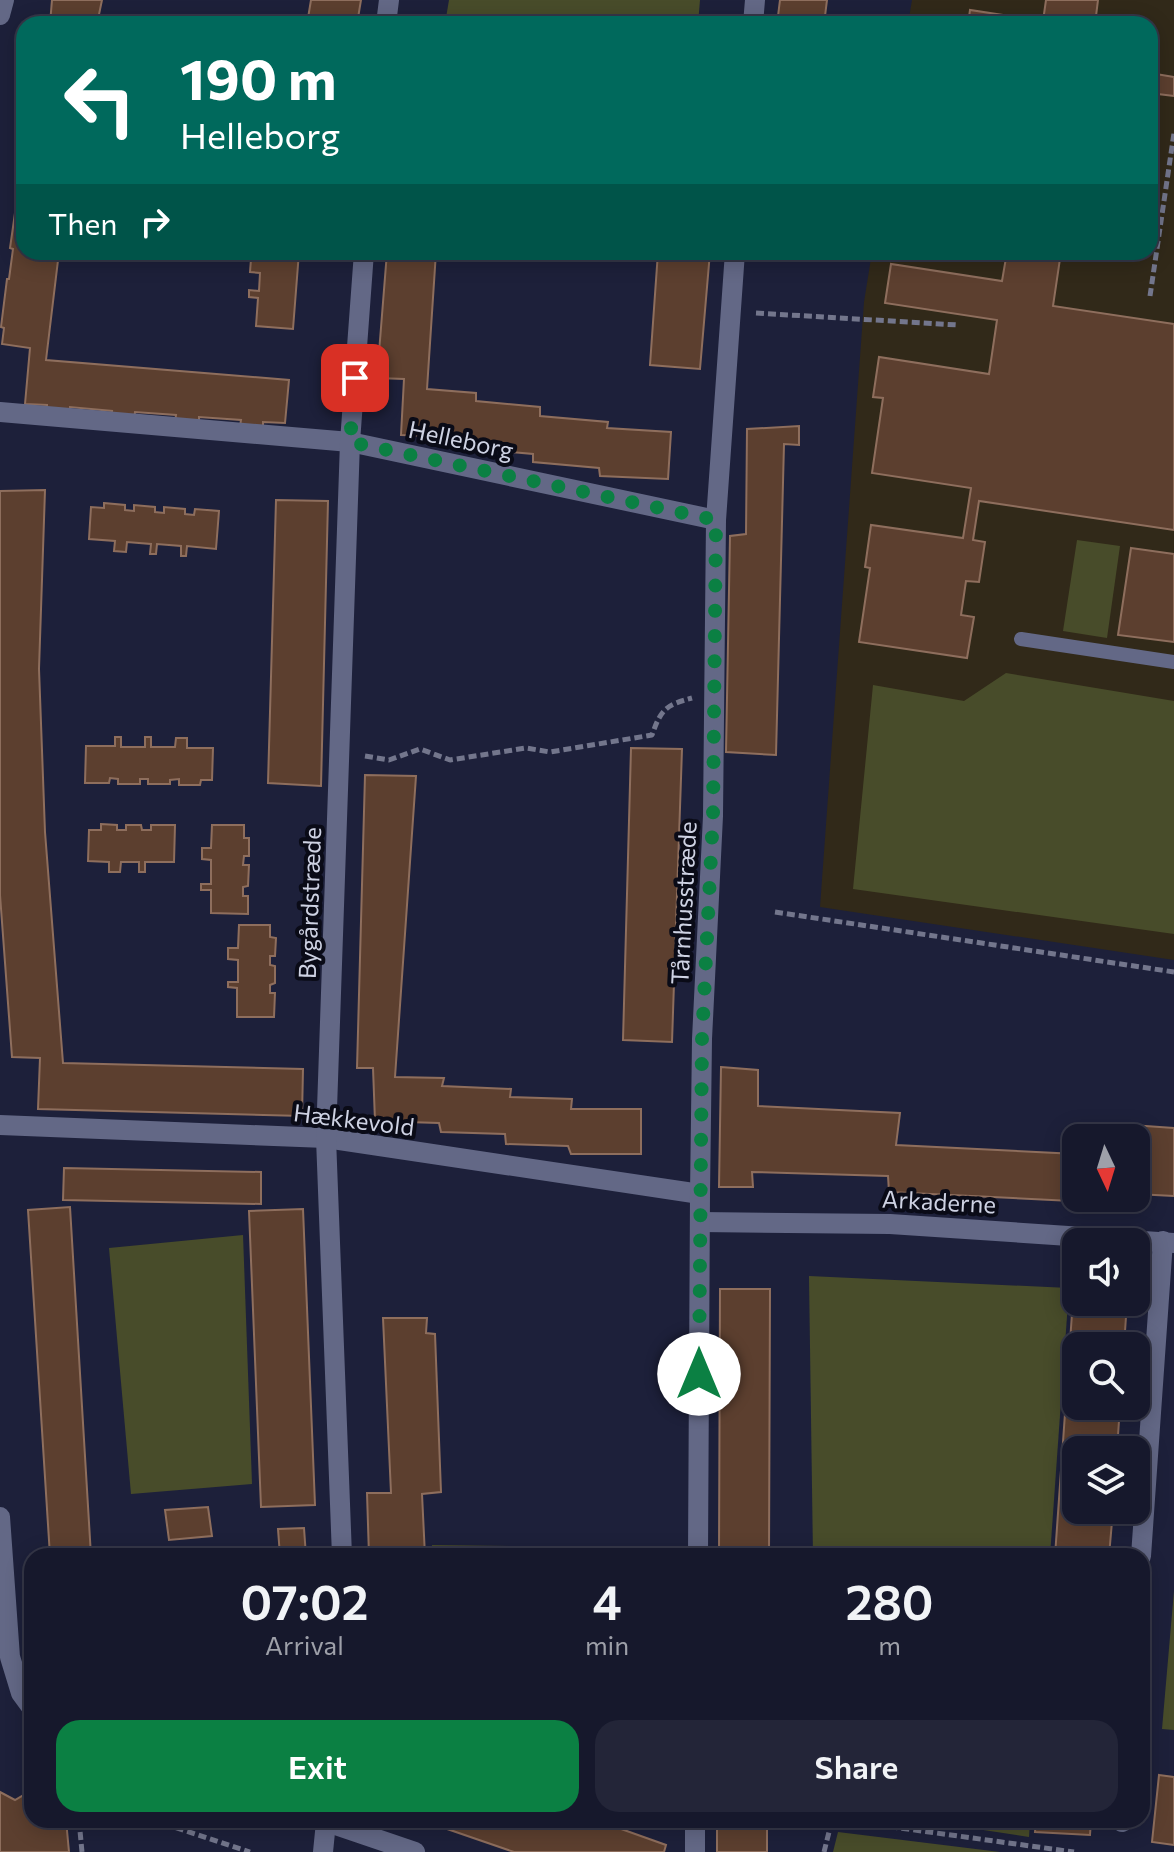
<!DOCTYPE html>
<html lang="en">
<head>
<meta charset="utf-8">
<style>
  :root { --surface:#16182c; --page:#232538; --text:#f1f3f6; --muted:#9ea0a9; --line:#353748; --accent:#0b8043 }
  body { margin:0; font-family:Commissioner,sans-serif; background:var(--page); color:var(--text); height:100vh; display:flex; flex-direction:column; font-size:30px; white-space:nowrap }
  * { box-sizing:border-box; margin:0 }
  p { font-size:26px; color:var(--muted) }
  .icon { flex:none; width:44px; height:44px; fill:none; stroke:currentColor; stroke-width:2; stroke-linecap:round; stroke-linejoin:round }
  .map { position:relative; flex:1; overflow:hidden }
  .side { position:absolute; left:24px; top:1548px; width:1126px; height:280px; display:flex; flex-direction:column; background:var(--surface); border-radius:24px; box-shadow:0 4px 20px #0003,0 0 0 2px var(--line) }
  .side>* { flex:none }
  .hud { position:absolute; left:16px; top:16px; width:1142px; height:244px; border-radius:24px; box-shadow:0 4px 20px #0003,0 0 0 2px var(--line); background:#00695c; color:#fff; overflow:hidden }
  .needle { width:52px; rotate:176deg }
  .controls { position:absolute; left:1062px; top:1124px; display:grid; gap:16px }
  .controls a { display:grid; place-items:center; width:88px; height:88px; border-radius:16px; background:var(--surface); box-shadow:0 4px 20px #0003,0 0 0 2px var(--line); font-size:40px }
  .pin { position:absolute; display:grid; place-items:center; width:68px; height:68px; color:#fff; margin:-34px; border-radius:16px; box-shadow:0 4px 12px #0006 }
  .me { position:absolute; width:88px; margin:-44px; rotate:0deg; stroke-linejoin:round; filter:drop-shadow(0 0 6px #0008) }
  .turn { display:flex; align-items:center; gap:28px; height:168px; padding:0 32px; font-size:36px }
  .turn .icon { width:104px; height:104px; stroke-width:2.5 }
  .turn b { display:block; font-size:56px; line-height:68px }
  .then { display:flex; align-items:center; height:76px; padding:0 32px; background:#0003; gap:16px; font-size:30px }
  .eta { display:flex; justify-content:space-evenly; align-items:center; height:136px; text-align:center }
  .eta b { font-size:48px; font-weight:600; line-height:56px }
  .button { display:flex; gap:16px; margin-top:auto; padding:16px 32px }
  .button a { flex:1; height:92px; border-radius:24px; background:var(--accent); color:#fff; font-size:32px; font-weight:600; line-height:92px; text-align:center }
  .button a+a { background:var(--page); color:var(--text) }
  .map>svg:first-child { display:block }
</style>
</head>
<body>
<div class="map">
<svg width="1174" height="1852" viewBox="0 0 1174 1852">
  <rect width="100%" height="100%" fill="#1d203a"/>
  <polygon fill="#312919" points="912,0 1174,0 1174,960 820,907 864,302 872,252 1150,252 1150,24 908,24"/>
  <g fill="#484c2a">
    <polygon points="449,0 700,0 698,24 445,24"/>
    <polygon points="1077,540 1120,546 1107,638 1063,631"/>
    <polygon points="1006,673 1174,701 1174,934 853,889 873,685 964,701"/>
    <polygon points="243,1235 252,1484 131,1494 109,1248"/>
    <polygon points="809,1276 1069,1288 1050,1556 813,1556"/>
    <polygon points="432,1545 669,1548 669,1556 432,1556"/>
    <polygon points="1174,1591 1174,1730 1162,1729"/>
    <polygon points="917,1820 1030,1820 1029,1837"/>
    <polygon points="838,1832 1000,1852 833,1852"/>
  </g>
  <g fill="#5c3f2f" stroke="#8e6e5d" stroke-width="2">
    <polygon points="52,0 102,0 97,24 50,24"/>
    <polygon points="311,0 361,0 357,24 307,24"/>
    <polygon points="780,0 827,0 824,24 777,24"/>
    <polygon points="1046,0 1098,0 1095,24 968,24 970,10 1043,21"/>
    <polygon points="1150,73 1174,77 1174,96 1150,93"/>
    <polygon points="24,171 24,252 59,252 46,360 289,380 285,423 263,422 263,428 240,426 241,420 199,417 199,424 175,422 176,415 135,412 134,419 111,417 112,411 70,407 70,414 47,412 47,405 25,404 30,348 2,344 4,328 1,327 7,279 9,279 13,249 10,248 17,199 20,199"/>
    <polygon points="262,252 299,252 293,329 256,326 258,298 249,297 249,290 259,291 260,273 250,272 251,259 261,260"/>
    <polygon points="387,252 436,252 427,389 476,393 476,401 540,407 540,416 608,422 607,428 671,432 668,479 600,476 599,468 533,462 533,454 467,448 469,437 401,435 404,379 377,378"/>
    <polygon points="658,252 710,252 700,369 650,365"/>
    <polygon points="1007,252 1061,252 1053,306 1174,324 1174,530 979,501 973,540 985,542 979,582 966,581 961,615 974,617 967,658 859,642 870,568 865,567 871,525 963,538 971,488 872,473 883,398 873,397 879,357 989,374 997,320 885,303 891,264 1002,281"/>
    <polygon points="799,426 799,445 784,444 776,755 726,752 730,536 746,534 747,429"/>
    <polygon points="45,490 39,669 45,832 63,1063 303,1069 302,1116 38,1109 40,1058 12,1057 0,895 0,491"/>
    <polygon points="276,500 328,501 321,786 268,783"/>
    <polygon points="104,503 125,505 125,510 134,511 134,505 155,507 155,512 164,513 164,507 185,509 185,514 194,515 195,509 219,511 216,549 187,546 186,556 181,556 181,546 157,544 156,554 150,554 151,544 127,542 126,552 114,551 115,541 89,539 91,507 104,508"/>
    <polygon points="1131,548 1174,554 1174,642 1118,635"/>
    <polygon points="115,737 121,737 121,747 145,747 145,737 151,737 151,747 175,747 176,738 187,738 187,748 213,748 212,780 201,780 200,785 179,785 179,779 170,780 170,784 148,784 148,779 140,779 140,784 118,784 118,779 110,778 109,783 85,783 86,746 115,746"/>
    <polygon points="631,748 682,749 672,1042 623,1040"/>
    <polygon points="365,775 416,776 395,1077 444,1078 442,1086 511,1089 510,1097 572,1099 571,1109 641,1109 641,1154 571,1154 568,1146 506,1144 505,1134 441,1132 439,1123 375,1121 373,1068 357,1068"/>
    <polygon points="101,824 117,825 117,830 126,830 126,825 141,825 142,830 151,830 151,825 175,825 174,862 145,862 145,872 139,872 139,862 121,862 120,872 109,872 109,862 88,861 89,830 101,830"/>
    <polygon points="212,825 244,825 244,838 249,838 249,856 244,856 243,865 249,865 248,886 243,887 243,896 248,896 248,914 211,913 211,890 201,890 201,884 211,884 211,860 202,859 202,848 211,848"/>
    <polygon points="239,925 270,925 270,937 276,938 275,956 270,956 270,965 275,966 275,983 270,985 270,993 275,993 274,1017 237,1017 237,988 228,987 228,982 238,982 238,960 228,959 228,948 238,948"/>
    <polygon points="721,1067 758,1070 758,1106 900,1113 896,1145 1076,1154 1076,1198 1114,1198 1112,1203 889,1192 888,1176 752,1172 753,1187 719,1187"/>
    <polygon points="1117,1124 1174,1128 1174,1196 1136,1194 1136,1138 1115,1138"/>
    <polygon points="64,1168 261,1172 261,1204 63,1200"/>
    <polygon points="70,1207 91,1556 50,1556 28,1210"/>
    <polygon points="303,1209 315,1505 261,1507 249,1211"/>
    <polygon points="1074,1285 1076,1286 1076,1302 1127,1302 1124,1346 1076,1346 1076,1406 1120,1406 1117,1450 1076,1450 1076,1510 1113,1510 1109,1556 1055,1556"/>
    <polygon points="720,1289 770,1289 769,1556 719,1556"/>
    <polygon points="383,1318 427,1318 426,1333 435,1334 441,1492 422,1494 425,1556 369,1556 367,1493 391,1493"/>
    <polygon points="208,1507 212,1536 169,1540 165,1510"/>
    <polygon points="304,1528 306,1556 280,1556 278,1529"/>
    <polygon points="1159,1775 1174,1777 1174,1845 1152,1842"/>
    <polygon points="32,1790 32,1820 66,1820 69,1852 0,1852 0,1792 15,1800"/>
    <polygon points="421,1820 596,1820 666,1845 664,1852 514,1852"/>
    <rect x="717" y="1820" width="50" height="32"/>
    <polygon points="1036,1820 1091,1820 1090,1835 1035,1832"/>
  </g>
  <g fill="none" stroke-linecap="round" stroke-linejoin="round">
    <g stroke="#73768c" stroke-width="5" stroke-dasharray="8 4" stroke-linecap="butt">
      <polyline points="1150,296 1174,133"/>
      <polyline points="756,313 958,325"/>
      <path d="M365,756l24,4 31,-11 30,11 76,-12 24,4 102,-17c9,-26 14,-30 40,-37"/>
      <polyline points="775,912 1174,972"/>
      <polyline points="79,1820 82,1852"/>
      <polyline points="153,1820 250,1852"/>
      <polyline points="842,1820 1074,1852"/>
      <polyline points="824,1852 832,1820"/>
    </g>
    <polyline stroke="#636886" stroke-width="14" points="1021,639 1174,662"/>
    <g stroke="#636886" stroke-width="20">
      <polyline points="0,15 4,0"/>
      <polyline points="386,24 389,0"/>
      <polyline points="753,24 755,0"/>
      <polyline points="0,412 350,442 716,520"/>
      <polyline points="0,1125 326,1138 700,1194"/>
      <polyline points="700,1222 890,1224 1174,1243"/>
      <polyline points="0,1517 10,1657 21,1693 32,1708"/>
      <polyline points="342,1556 326,1138 350,442 364,252"/>
      <polyline points="698,1556 700,1194 702,1039 713,816 716,520 735,252"/>
      <polyline points="1141,1556 1163,1241"/>
      <polyline points="321,1820 415,1852"/>
      <polyline points="1122,1822 1123,1820"/>
      <polyline points="323,1852 326,1822"/>
      <polyline points="695,1852 695,1820"/>
    </g>
  </g>
  <g fill="none" stroke-linecap="round" stroke-linejoin="round">
    <polyline stroke="#0b8043" stroke-width="14" stroke-dasharray="0 25.2" points="355,378 350,442 716,520 713,816 702,1039 699,1374"/>
  </g>
  <g text-anchor="middle" dominant-baseline="central" stroke-width="8" stroke-linejoin="round" paint-order="stroke">
    <g font-size="24" fill="#ced2e3" stroke="#0a0b17">
      <text transform="translate(461 439) rotate(12)">Helleborg</text>
      <text transform="translate(309 903) rotate(-88)">Bygårdstræde</text>
      <text transform="translate(683 903) rotate(-87)">Tårnhusstræde</text>
      <text transform="translate(354 1119) rotate(7)">Hækkevold</text>
      <text transform="translate(939 1201) rotate(3)">Arkaderne</text>
    </g>
  </g>
</svg>
<div class="controls">
<a><svg class="needle" viewBox="-14 -14 28 28"><path d="M0-13l5 13h-10z" fill="#e53935"/><path d="M0 13l5-13h-10z" fill="#9ea0a9"/></svg></a>
<a><svg class="icon" aria-label="sound" viewBox="0 0 24 24"><path d="M4 9h4l5-4v14l-5-4H4zM17 9q2 3 0 6"/></svg></a>
<a><svg class="icon" aria-label="search" viewBox="0 0 24 24"><circle cx="10" cy="10" r="6"/><path d="M15 15l6 6"/></svg></a>
<a><svg class="icon" aria-label="layers" viewBox="0 0 24 24"><path d="M12 4l9 5-9 5-9-5zM3 14l9 5 9-5"/></svg></a>
</div>
<div class="pin" style="left:355px;top:378px;background:#d93025"><svg class="icon" aria-label="arrive" viewBox="0 0 24 24"><path d="M6 21V4h12l-3 4 3 4H6"/></svg></div>
<svg class="me" style="left:699px;top:1374px" viewBox="-20 -20 40 40"><circle r="19" fill="#fff"/><path d="M0-13L10 11 0 6-10 11z" fill="#0b8043"/></svg>
<div class="hud">
<div class="turn"><svg class="icon" aria-label="left" viewBox="0 0 24 24"><path d="M17 20v-9H6M10 6l-5 5 5 5"/></svg><div><b>190 m</b>Helleborg</div></div>
<div class="then">Then<svg class="icon" aria-label="right" viewBox="0 0 24 24"><path d="M7 20v-9h11M14 6l5 5-5 5"/></svg></div>
</div>
<section class="side">
<div class="eta">
<div><b>07:02</b><p>Arrival</p></div>
<div><b>4</b><p>min</p></div>
<div><b>280</b><p>m</p></div>
</div>
<div class="button"><a>Exit</a><a>Share</a></div>
</section>
</div>
</body>
</html>
